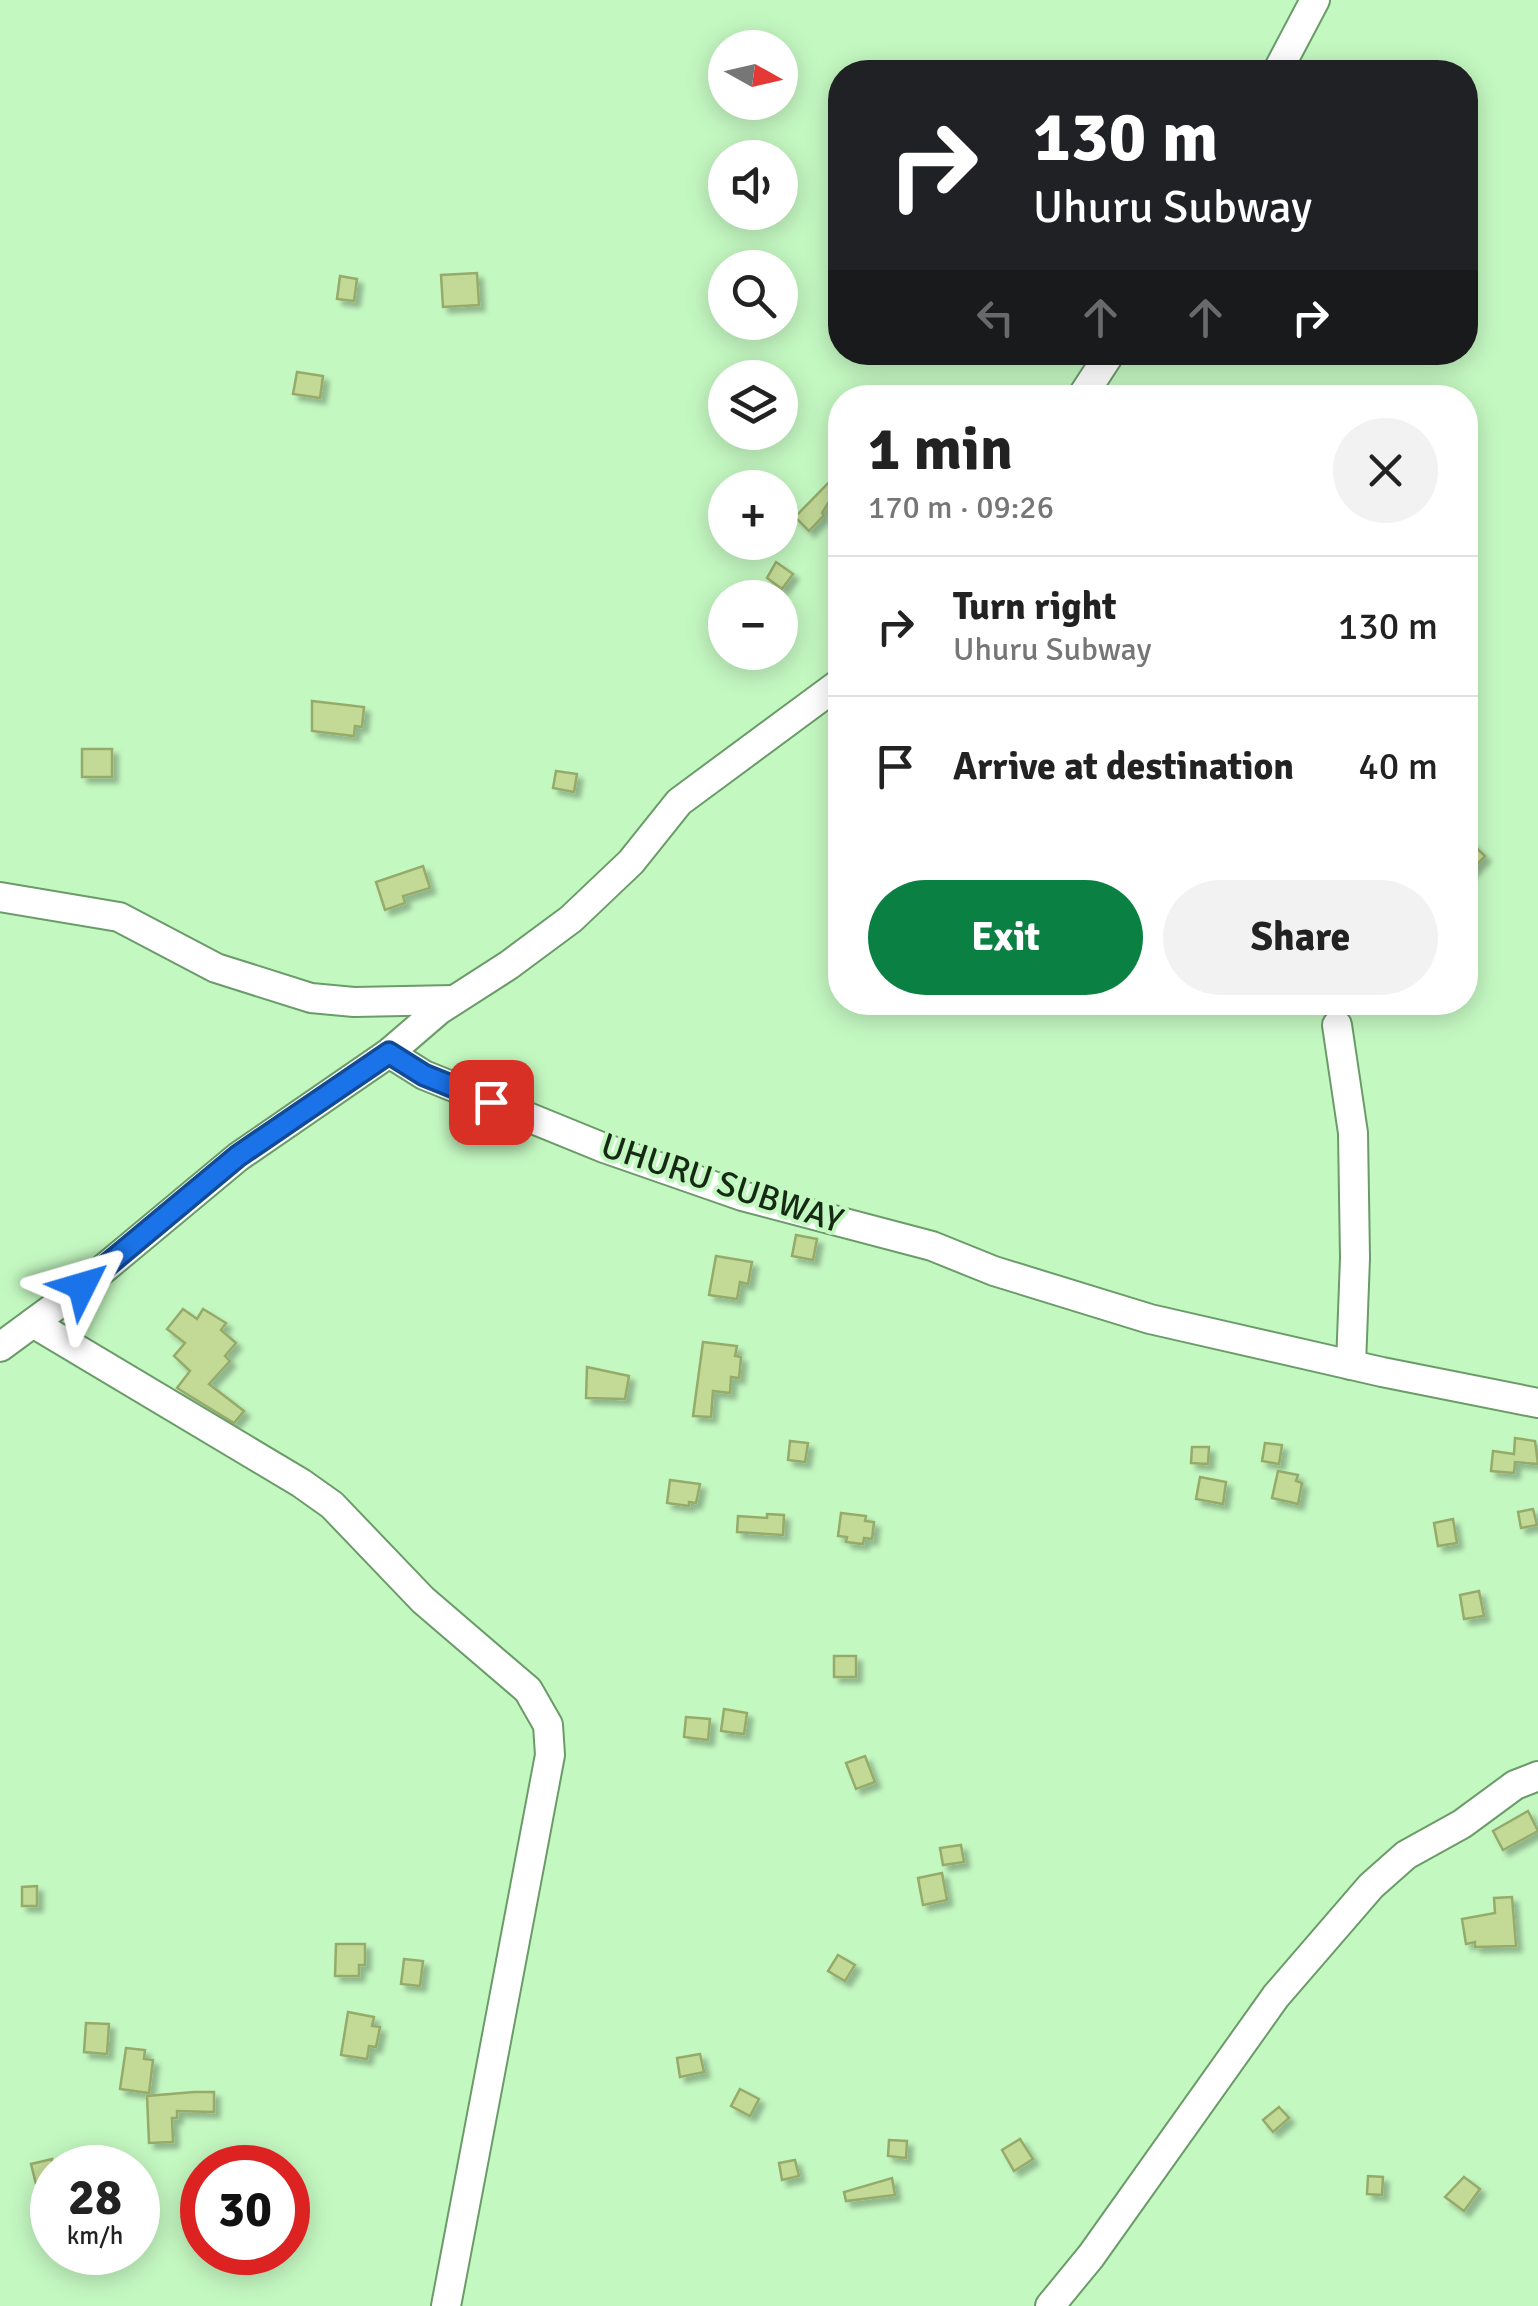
<!DOCTYPE html>
<html lang="en">
<head>
<meta charset="utf-8">
<style>
  :root { --surface:#fff; --page:#f2f2f2; --text:#222; --muted:#767676; --line:#e0e0e0; --accent:#0b8043 }
  body { margin:0; font-family:Signika,sans-serif; background:var(--page); color:var(--text); height:100vh; display:flex; flex-direction:column; font-size:38px; white-space:nowrap }
  * { box-sizing:border-box; margin:0 }
  p { font-size:32px; color:var(--muted) }
  .icon { flex:none; width:55px; height:55px; fill:none; stroke:currentColor; stroke-width:2; stroke-linecap:round; stroke-linejoin:round }
  .map { position:relative; flex:1; overflow:hidden }
  .drawer { position:absolute; left:828px; top:385px; width:650px; height:630px; display:flex; flex-direction:column; background:var(--surface); border-radius:40px; box-shadow:0 5px 25px #0003 }
  .drawer>* { flex:none }
  .hud { position:absolute; left:828px; top:60px; width:650px; height:305px; border-radius:40px; box-shadow:0 5px 25px #0003; background:#202124; color:#fff; overflow:hidden }
  .needle { width:65px; rotate:98deg }
  .fabs { position:absolute; left:708px; top:30px; display:grid; gap:20px }
  .fabs a { display:grid; place-items:center; width:90px; height:90px; border-radius:50%; background:var(--surface); box-shadow:0 5px 25px #0003; font-size:50px }
  .speed { position:absolute; left:30px; top:2145px; display:flex; gap:20px; font-size:50px; font-weight:700; text-align:center }
  .speed>* { display:grid; place-content:center; width:130px; height:130px; border-radius:50%; background:var(--surface); box-shadow:0 5px 25px #0003; line-height:1 }
  .speed small { font-size:25px; font-weight:400 }
  .speed .limit { border:15px solid #d22; background:#fff; color:#111 }
  .pin { position:absolute; display:grid; place-items:center; width:85px; height:85px; color:#fff; margin:-42px; border-radius:20px; box-shadow:0 5px 15px #0006 }
  .me { position:absolute; width:110px; margin:-55px; rotate:50deg; stroke-linejoin:round; filter:drop-shadow(0 0 8px #0008) }
  .turn { display:flex; align-items:center; gap:35px; height:210px; padding:0 40px; font-size:45px }
  .turn .icon { width:130px; height:130px; stroke-width:2.5 }
  .turn b { display:block; font-size:70px; line-height:85px }
  .lanes { display:flex; align-items:center; height:95px; padding:0 40px; background:#0003; justify-content:center; gap:50px; direction:ltr }
  .lanes .off { opacity:.35 }
  .round { display:grid; place-items:center; flex:none; width:105px; height:105px; border-radius:52px; background:var(--page) }
  .head { display:flex; align-items:center; justify-content:space-between; height:170px; padding:0 40px }
  h1 { font-size:60px; font-weight:800; line-height:75px }
  .button { display:flex; gap:20px; margin-top:auto; padding:20px 40px }
  .button a { flex:1; height:115px; border-radius:60px; background:var(--accent); color:#fff; font-size:40px; font-weight:800; line-height:115px; text-align:center }
  .button a+a { background:var(--page); color:var(--text) }
  ul { padding:0; list-style:none }
  li { display:flex; align-items:center; gap:30px; height:140px; padding:0 40px; border-top:2px solid var(--line) }
  li div { flex:1 }
  li b { display:block; font-size:38px }
  li em { font-style:normal }
  .map>svg:first-child { display:block }
</style>
</head>
<body>
<div class="map">
<svg width="1538" height="2306" viewBox="0 0 1538 2306">
  <defs>
    <filter id="shadow"><feDropShadow dx="5.5" dy="5.5" stdDeviation="2.5" flood-color="#0004"/></filter>
  </defs>
  <rect width="100%" height="100%" fill="#c4f8c1"/>
  <g fill="#c3da97" stroke="#96ab6b" stroke-width="2.5" filter="url(#shadow)">
    <polygon points="477,273 479,305 443,307 441,275"/>
    <polygon points="340,276 357,279 354,301 337,299"/>
    <polygon points="297,372 323,376 320,398 293,394"/>
    <polygon points="839,472 840,484 822,513 824,515 809,531 795,517"/>
    <polygon points="776,562 793,574 782,589 767,578"/>
    <polygon points="312,701 364,707 362,727 355,726 354,736 312,731"/>
    <rect x="82" y="749" width="30" height="28"/>
    <polygon points="556,771 577,774 574,792 553,788"/>
    <polygon points="1465,837 1485,856 1465,877"/>
    <polygon points="423,866 430,888 403,896 405,903 385,910 376,882"/>
    <polygon points="796,1235 817,1239 813,1260 792,1256"/>
    <polygon points="716,1256 752,1262 748,1284 740,1282 737,1299 709,1295"/>
    <polygon points="183,1309 197,1319 203,1309 226,1323 221,1330 236,1343 225,1356 230,1361 209,1384 244,1411 234,1423 177,1388 190,1371 174,1356 185,1343 167,1329"/>
    <polygon points="703,1342 737,1346 735,1356 741,1357 739,1378 731,1377 730,1393 713,1391 711,1417 693,1416"/>
    <polygon points="587,1367 629,1376 625,1399 586,1398"/>
    <polygon points="1515,1438 1535,1441 1538,1464 1515,1462 1514,1473 1491,1471 1493,1451 1514,1454"/>
    <polygon points="790,1441 808,1443 805,1462 788,1460"/>
    <polygon points="1265,1443 1282,1445 1279,1464 1262,1461"/>
    <polygon points="1192,1447 1209,1447 1208,1464 1191,1463"/>
    <polygon points="1278,1471 1298,1475 1296,1481 1302,1483 1298,1504 1272,1498"/>
    <polygon points="1200,1477 1226,1482 1223,1504 1196,1499"/>
    <polygon points="670,1480 700,1484 696,1503 689,1502 689,1506 667,1503"/>
    <polygon points="1533,1509 1537,1525 1521,1528 1518,1512"/>
    <polygon points="841,1513 866,1516 865,1521 874,1522 872,1539 864,1538 863,1544 846,1542 847,1537 838,1536"/>
    <polygon points="767,1514 784,1515 783,1535 737,1532 738,1516 767,1518"/>
    <polygon points="1453,1519 1457,1543 1438,1546 1434,1523"/>
    <polygon points="1479,1591 1484,1616 1464,1619 1460,1595"/>
    <rect x="834" y="1656" width="22" height="21"/>
    <polygon points="724,1709 747,1713 744,1734 721,1731"/>
    <polygon points="686,1717 710,1719 708,1740 684,1737"/>
    <polygon points="865,1756 875,1782 856,1789 846,1763"/>
    <polygon points="1528,1811 1538,1831 1503,1850 1493,1831"/>
    <polygon points="961,1845 964,1862 943,1865 940,1848"/>
    <polygon points="942,1873 947,1900 923,1905 918,1878"/>
    <polygon points="37,1886 37,1906 22,1906 22,1887"/>
    <polygon points="1512,1897 1516,1946 1475,1947 1475,1942 1466,1944 1462,1919 1495,1913 1494,1898"/>
    <polygon points="336,1944 365,1944 365,1965 359,1965 359,1976 335,1976"/>
    <polygon points="838,1955 855,1965 845,1981 828,1971"/>
    <polygon points="404,1959 423,1961 420,1986 401,1984"/>
    <polygon points="348,2012 374,2017 372,2026 380,2027 376,2047 369,2046 367,2059 341,2055"/>
    <polygon points="86,2023 109,2024 107,2054 84,2052"/>
    <polygon points="126,2048 145,2050 144,2059 153,2060 149,2093 120,2089"/>
    <polygon points="700,2054 704,2072 680,2077 677,2058"/>
    <polygon points="740,2089 759,2099 750,2116 731,2106"/>
    <polygon points="194,2092 214,2092 214,2112 177,2111 177,2118 172,2118 173,2142 149,2143 147,2096"/>
    <polygon points="1279,2107 1289,2118 1273,2132 1263,2120"/>
    <polygon points="1020,2139 1033,2159 1014,2171 1002,2150"/>
    <polygon points="889,2140 907,2141 906,2158 888,2156"/>
    <polygon points="52,2159 52,2189 38,2192 31,2164"/>
    <polygon points="795,2160 799,2176 782,2180 779,2163"/>
    <polygon points="1368,2176 1383,2177 1382,2195 1367,2194"/>
    <polygon points="1464,2177 1480,2189 1464,2211 1445,2197"/>
    <polygon points="892,2178 895,2195 846,2201 844,2192"/>
  </g>
  <g fill="none" stroke-linecap="round" stroke-linejoin="round">
    <defs>
      <g id="minor">
        <polyline points="1277,72 1315,0"/>
        <polyline points="1081,398 1111,352"/>
        <polyline points="0,897 119,917 216,968 311,998 354,1002 454,1000"/>
        <polyline points="1337,1025 1353,1133 1355,1258 1351,1365"/>
        <polyline points="389,1053 424,1075 491,1102 604,1148 742,1196 932,1246 994,1271 1150,1319 1382,1372 1538,1403"/>
        <polyline points="33,1323 301,1483 332,1505 423,1600 528,1690 548,1725 550,1755 446,2306"/>
        <polyline points="0,1347 83,1286 238,1157 389,1053 439,1010 509,965 571,919 631,862 679,802 840,683"/>
        <polyline points="1050,2306 1091,2256 1276,1996 1371,1886 1406,1855 1462,1824 1515,1785 1538,1776"/>
      </g>
    </defs>
    <use href="#minor" stroke="#6a9b69" stroke-width="32"/>
    <use href="#minor" stroke="#fff" stroke-width="28"/>
  </g>
  <g fill="none" stroke-linecap="round" stroke-linejoin="round">
    <defs>
      <polyline id="route" points="82,1286 238,1156 389,1053 424,1075 491,1102"/>
    </defs>
    <use href="#route" stroke="#114b97" stroke-width="25"/>
    <use href="#route" stroke="#1a73e8" stroke-width="18"/>
  </g>
  <g text-anchor="middle" dominant-baseline="central" stroke-width="8" stroke-linejoin="round" paint-order="stroke">
    <g font-size="35" fill="#152915" stroke="#c4f8c1">
      <text transform="translate(722 1183) rotate(18)">UHURU SUBWAY</text>
    </g>
  </g>
</svg>
<div class="fabs">
<a><svg class="needle" viewBox="-14 -14 28 28"><path d="M0-13l5 13h-10z" fill="#e53935"/><path d="M0 13l5-13h-10z" fill="#767676"/></svg></a>
<a><svg class="icon" aria-label="sound" viewBox="0 0 24 24"><path d="M4 9h4l5-4v14l-5-4H4zM17 9q2 3 0 6"/></svg></a>
<a><svg class="icon" aria-label="search" viewBox="0 0 24 24"><circle cx="10" cy="10" r="6"/><path d="M15 15l6 6"/></svg></a>
<a><svg class="icon" aria-label="layers" viewBox="0 0 24 24"><path d="M12 4l9 5-9 5-9-5zM3 14l9 5 9-5"/></svg></a>
<a>+</a>
<a>−</a>
</div>
<div class="speed"><div>28<small>km/h</small></div><div class="limit">30</div></div>
<div class="pin" style="left:491px;top:1102px;background:#d93025"><svg class="icon" aria-label="arrive" viewBox="0 0 24 24"><path d="M6 21V4h12l-3 4 3 4H6"/></svg></div>
<svg class="me" style="left:82px;top:1286px" viewBox="-20 -20 40 40"><path d="M0-17L14 15 0 8-14 15z" fill="#1a73e8" stroke="#fff" stroke-width="4"/></svg>
<div class="hud">
<div class="turn"><svg class="icon" aria-label="right" viewBox="0 0 24 24"><path d="M7 20v-9h11M14 6l5 5-5 5"/></svg><div><b>130 m</b>Uhuru Subway</div></div>
<div class="lanes"><svg class="icon off" aria-label="left" viewBox="0 0 24 24"><path d="M17 20v-9H6M10 6l-5 5 5 5"/></svg><svg class="icon off" aria-label="ahead" viewBox="0 0 24 24"><path d="M12 20V5M6 11l6-6 6 6"/></svg><svg class="icon off" aria-label="ahead" viewBox="0 0 24 24"><path d="M12 20V5M6 11l6-6 6 6"/></svg><svg class="icon" aria-label="right" viewBox="0 0 24 24"><path d="M7 20v-9h11M14 6l5 5-5 5"/></svg></div>
</div>
<section class="drawer">
<div class="head"><div><h1>1 min</h1><p>170 m · 09:26</p></div><a class="round"><svg class="icon" aria-label="close" viewBox="0 0 24 24"><path d="M6 6l12 12M18 6L6 18"/></svg></a></div>
<ul>
<li><svg class="icon" aria-label="right" viewBox="0 0 24 24"><path d="M7 20v-9h11M14 6l5 5-5 5"/></svg><div><b>Turn right</b><p>Uhuru Subway</p></div><em>130 m</em></li>
<li><svg class="icon" aria-label="arrive" viewBox="0 0 24 24"><path d="M6 21V4h12l-3 4 3 4H6"/></svg><div><b>Arrive at destination</b></div><em>40 m</em></li>
</ul>
<div class="button"><a>Exit</a><a>Share</a></div>
</section>
</div>
</body>
</html>
